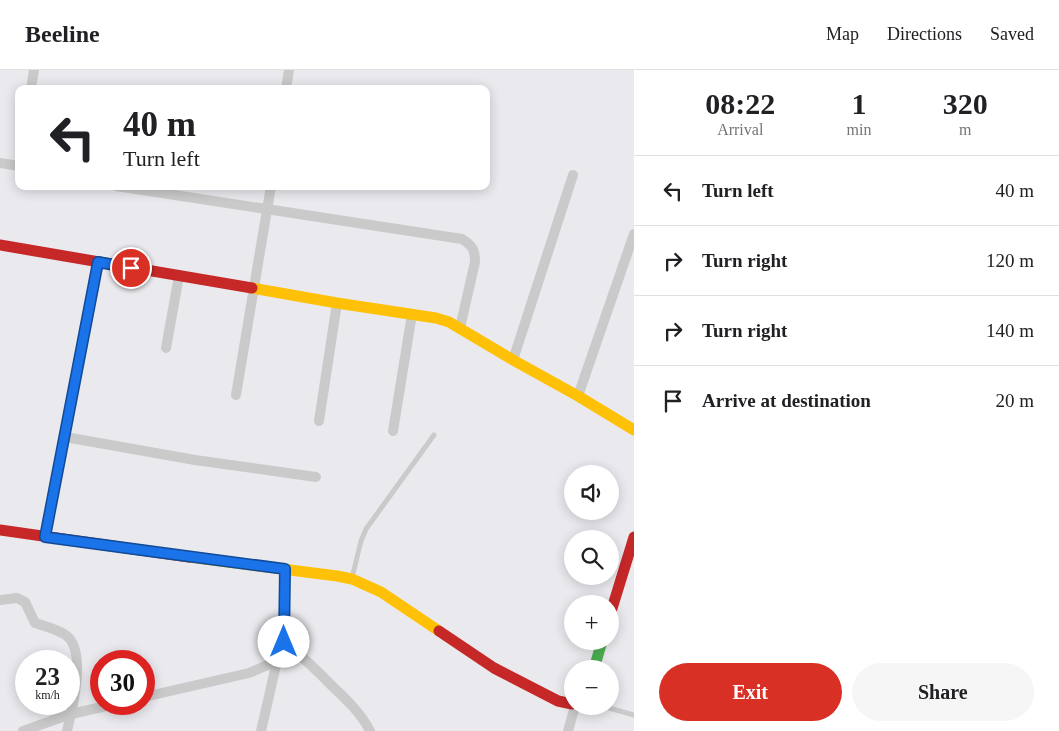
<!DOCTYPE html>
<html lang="en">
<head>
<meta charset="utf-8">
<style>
  :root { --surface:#fff; --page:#f6f6f6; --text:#202124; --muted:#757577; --line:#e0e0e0; --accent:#d93025 }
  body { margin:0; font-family:"Times New Roman",serif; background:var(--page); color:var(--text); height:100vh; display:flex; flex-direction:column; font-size:19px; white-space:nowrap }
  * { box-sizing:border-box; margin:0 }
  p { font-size:16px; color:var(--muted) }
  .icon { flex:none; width:28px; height:28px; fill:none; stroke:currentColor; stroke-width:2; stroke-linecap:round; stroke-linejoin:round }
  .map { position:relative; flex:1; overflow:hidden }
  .details { display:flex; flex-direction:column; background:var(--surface); width:425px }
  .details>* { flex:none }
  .guide { position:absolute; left:15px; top:15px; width:475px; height:105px; border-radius:10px; box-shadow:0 2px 12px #0003; background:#fff; color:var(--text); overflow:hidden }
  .fabs { position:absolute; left:564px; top:395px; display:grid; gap:10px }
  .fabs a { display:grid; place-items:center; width:55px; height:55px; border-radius:50%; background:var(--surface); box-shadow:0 2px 12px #0003; font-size:25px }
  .speed { position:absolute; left:15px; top:580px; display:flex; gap:10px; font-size:25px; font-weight:700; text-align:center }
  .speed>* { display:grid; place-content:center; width:65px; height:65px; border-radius:50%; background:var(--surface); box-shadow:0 2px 12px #0003; line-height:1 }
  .speed small { font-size:12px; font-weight:400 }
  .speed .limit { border:8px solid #d22; background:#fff; color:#111 }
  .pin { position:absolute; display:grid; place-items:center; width:42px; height:42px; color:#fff; margin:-21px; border:2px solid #fff; border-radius:50%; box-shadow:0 1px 5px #0007 }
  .me { position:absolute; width:55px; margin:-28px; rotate:0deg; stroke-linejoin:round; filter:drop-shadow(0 0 4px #0008) }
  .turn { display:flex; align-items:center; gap:18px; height:105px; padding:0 25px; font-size:22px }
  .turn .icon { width:65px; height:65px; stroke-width:2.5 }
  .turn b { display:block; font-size:35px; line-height:42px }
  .eta { display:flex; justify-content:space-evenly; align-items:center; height:85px; text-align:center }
  .eta b { font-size:30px; font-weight:800; line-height:35px }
  .cta { display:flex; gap:10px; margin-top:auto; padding:10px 25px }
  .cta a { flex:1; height:58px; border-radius:30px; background:var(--accent); color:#fff; font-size:20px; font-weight:800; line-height:58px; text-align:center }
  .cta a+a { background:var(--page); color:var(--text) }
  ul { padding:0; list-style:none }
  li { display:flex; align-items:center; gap:15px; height:70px; padding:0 25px; border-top:1px solid var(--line) }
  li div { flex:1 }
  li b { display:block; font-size:19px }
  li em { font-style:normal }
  header { display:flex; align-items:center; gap:30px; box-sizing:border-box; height:70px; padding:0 25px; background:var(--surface); border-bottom:1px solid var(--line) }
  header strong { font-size:24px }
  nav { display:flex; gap:28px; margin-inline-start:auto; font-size:18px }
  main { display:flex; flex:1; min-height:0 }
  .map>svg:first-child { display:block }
</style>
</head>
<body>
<header>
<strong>Beeline</strong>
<nav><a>Map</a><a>Directions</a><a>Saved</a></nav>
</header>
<main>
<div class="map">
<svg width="634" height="661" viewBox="0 0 634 661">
  <rect width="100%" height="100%" fill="#eae9ee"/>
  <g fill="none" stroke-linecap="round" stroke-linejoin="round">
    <g stroke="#cacacb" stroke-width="5">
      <polyline points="352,508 361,471 366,459 434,365"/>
      <polyline points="602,636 634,645"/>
    </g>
    <g stroke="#cacacb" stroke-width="10">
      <polyline points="31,19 34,0"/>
      <polyline points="286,19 289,0"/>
      <polyline points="0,93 19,96"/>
      <path d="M116,116l346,53c11,7 13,11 13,23l-15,66"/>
      <polyline points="166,278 179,206"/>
      <polyline points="513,290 573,105"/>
      <polyline points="236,325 271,116"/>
      <polyline points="578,326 634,164"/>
      <polyline points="319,351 337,233"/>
      <polyline points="393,361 412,244"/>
      <polyline points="65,367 195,390 316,407"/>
      <polyline points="45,467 99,192"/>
      <path d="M0,530l17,-2 8,4 10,21c9,3 25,7 32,13 20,17 5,73 0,95"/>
      <path d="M284,572c16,13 32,27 46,42 15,14 31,29 40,47"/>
      <polyline points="144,627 249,603 277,591 281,584 284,572 285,499"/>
      <polyline points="23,661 71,644 115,634"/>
      <polyline points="261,661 277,591"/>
      <polyline points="568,661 575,636"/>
    </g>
    <polyline stroke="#4caf50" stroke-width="11" points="594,599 602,571"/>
    <g stroke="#ffc107" stroke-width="11">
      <polyline points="252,218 337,233 436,248 449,252 513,290 578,326 634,360"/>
      <polyline points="189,487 337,506 352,509 381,522 439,561"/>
    </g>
    <g stroke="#c62828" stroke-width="11">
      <polyline points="0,175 252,218"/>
      <polyline points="0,460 189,487"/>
      <polyline points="610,545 634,467"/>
      <polyline points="439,561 494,598 558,631 572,634"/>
    </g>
  </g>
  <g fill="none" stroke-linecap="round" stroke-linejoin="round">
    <defs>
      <polyline id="route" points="131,198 98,192 45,467 156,482 285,499 284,572"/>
    </defs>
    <use href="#route" stroke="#114b97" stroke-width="12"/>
    <use href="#route" stroke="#1a73e8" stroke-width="9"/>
  </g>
</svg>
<div class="fabs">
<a><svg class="icon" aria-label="sound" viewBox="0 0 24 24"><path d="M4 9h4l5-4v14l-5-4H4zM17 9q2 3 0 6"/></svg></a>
<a><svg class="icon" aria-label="search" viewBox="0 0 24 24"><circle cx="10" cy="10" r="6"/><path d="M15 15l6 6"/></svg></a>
<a>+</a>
<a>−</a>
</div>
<div class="speed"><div>23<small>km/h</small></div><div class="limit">30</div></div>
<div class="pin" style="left:131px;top:198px;background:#d93025"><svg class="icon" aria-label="arrive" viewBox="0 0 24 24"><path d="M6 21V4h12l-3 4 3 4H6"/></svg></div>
<svg class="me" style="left:284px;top:572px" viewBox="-20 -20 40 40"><circle r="19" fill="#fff"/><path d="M0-13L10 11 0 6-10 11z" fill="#1a73e8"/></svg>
<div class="guide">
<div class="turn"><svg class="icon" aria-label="left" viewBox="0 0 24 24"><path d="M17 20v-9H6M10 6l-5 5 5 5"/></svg><div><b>40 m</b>Turn left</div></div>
</div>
</div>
<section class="details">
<div class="eta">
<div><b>08:22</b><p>Arrival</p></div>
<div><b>1</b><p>min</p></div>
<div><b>320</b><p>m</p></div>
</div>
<ul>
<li><svg class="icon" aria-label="left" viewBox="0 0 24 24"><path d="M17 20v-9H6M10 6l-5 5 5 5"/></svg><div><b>Turn left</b></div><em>40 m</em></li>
<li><svg class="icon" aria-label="right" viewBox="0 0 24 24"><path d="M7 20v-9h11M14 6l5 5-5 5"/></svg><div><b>Turn right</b></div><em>120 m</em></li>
<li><svg class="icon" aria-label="right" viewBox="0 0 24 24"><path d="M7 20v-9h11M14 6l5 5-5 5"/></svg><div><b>Turn right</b></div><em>140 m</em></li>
<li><svg class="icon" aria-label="arrive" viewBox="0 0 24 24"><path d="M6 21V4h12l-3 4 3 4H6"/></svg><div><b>Arrive at destination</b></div><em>20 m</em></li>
</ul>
<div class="cta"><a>Exit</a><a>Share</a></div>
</section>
</main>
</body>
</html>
